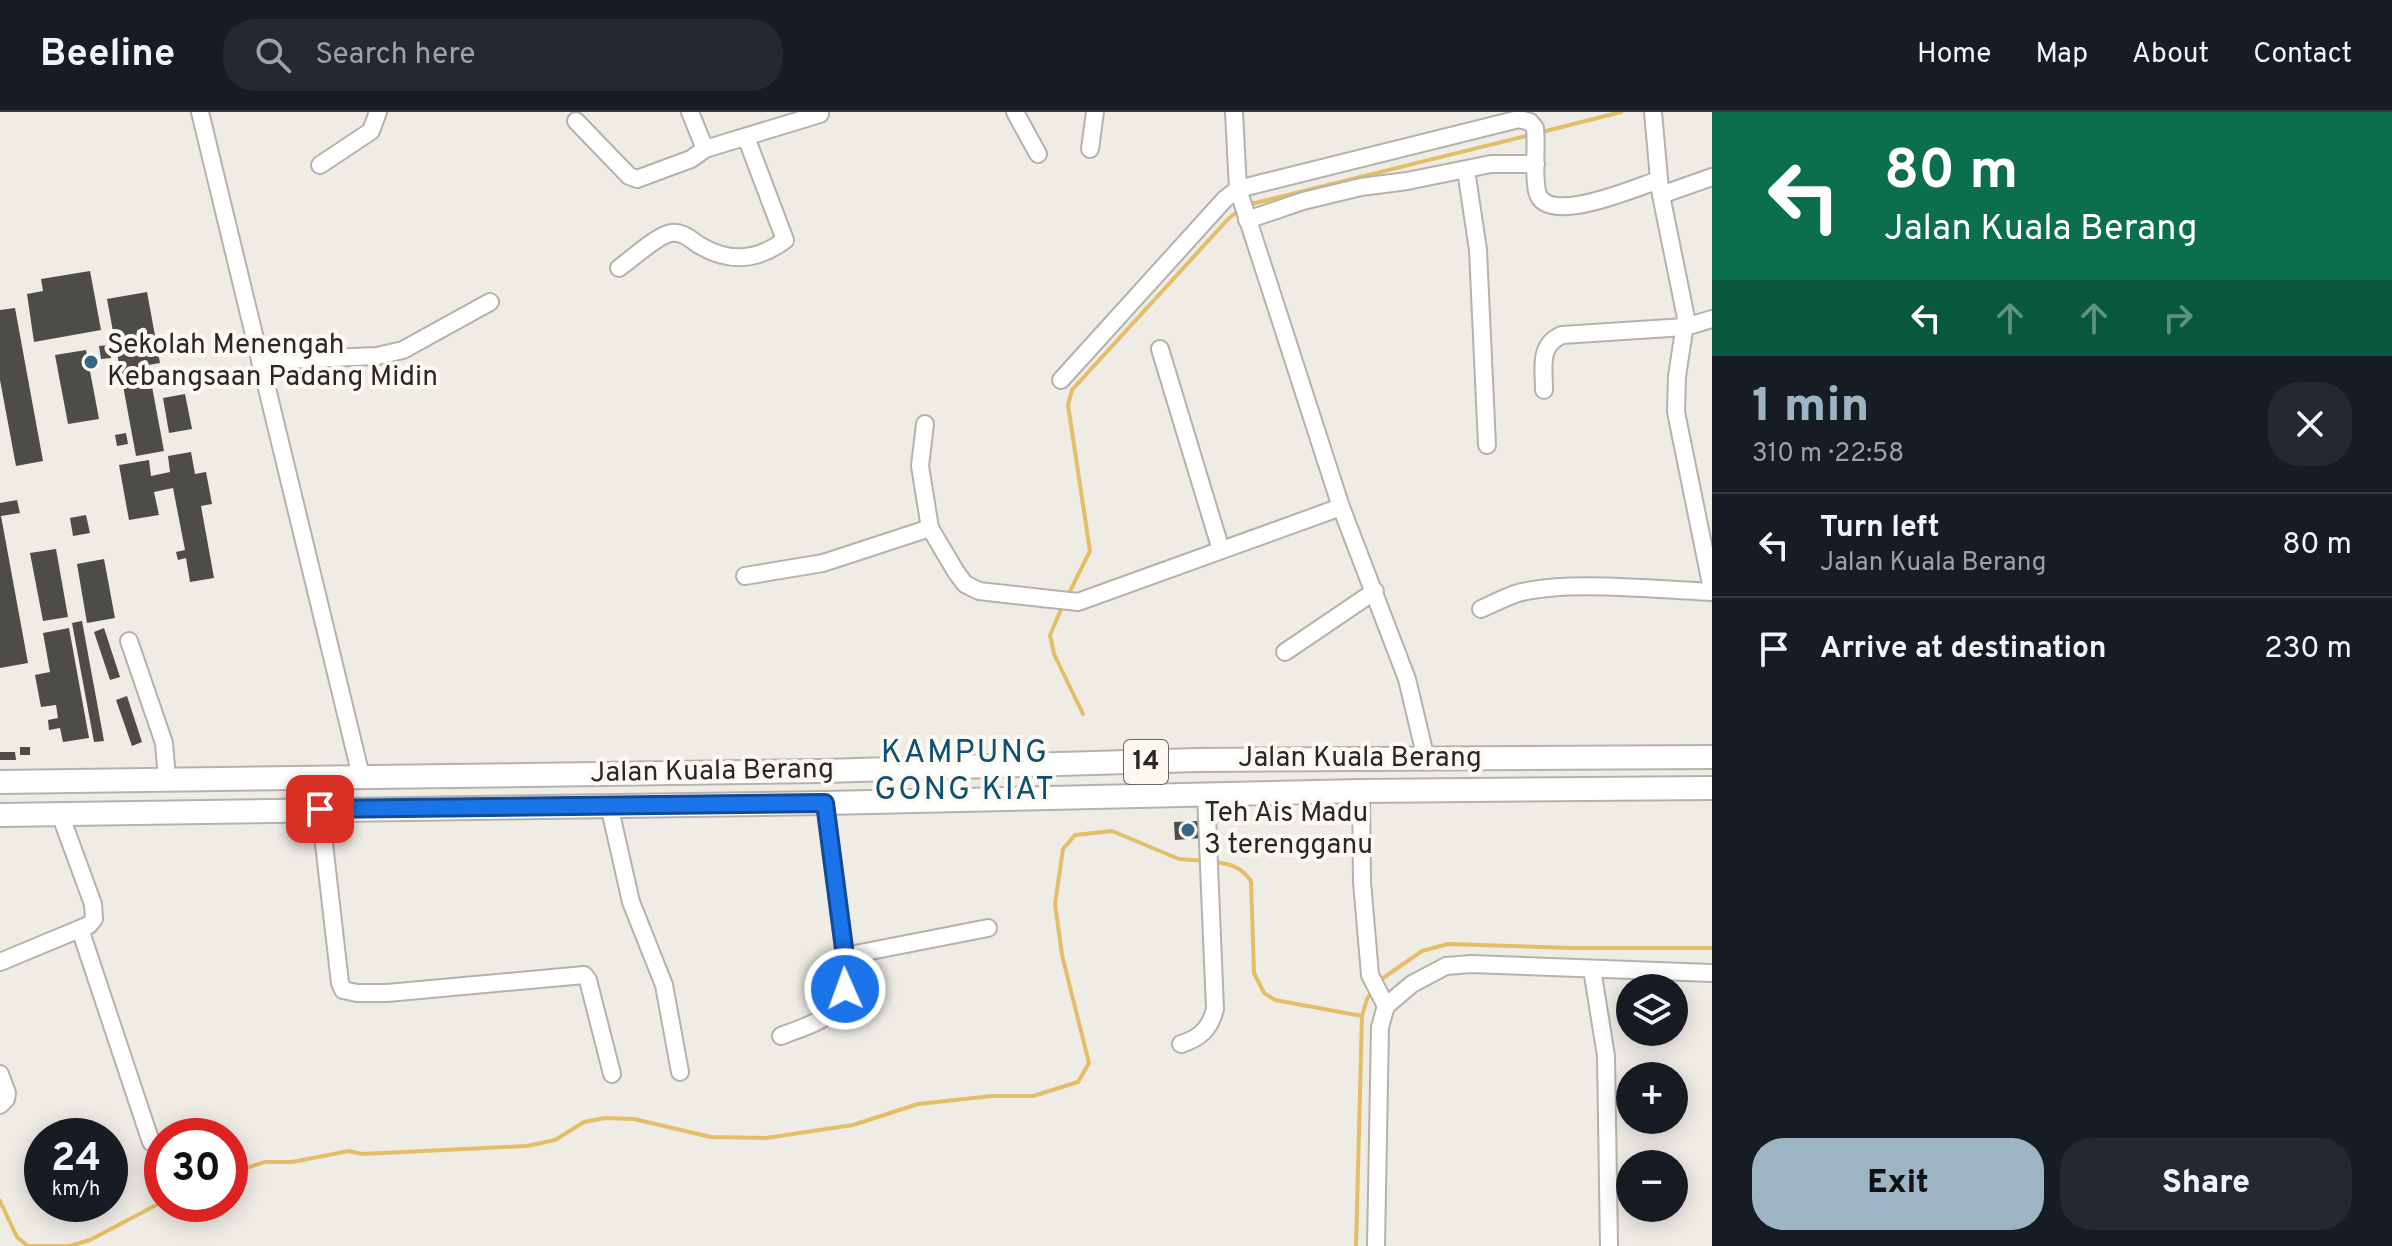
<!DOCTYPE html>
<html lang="en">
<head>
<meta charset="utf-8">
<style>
  :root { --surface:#171b24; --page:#242831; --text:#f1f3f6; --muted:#9ea1a6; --line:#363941; --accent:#9cb4c3 }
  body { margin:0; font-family:Overpass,sans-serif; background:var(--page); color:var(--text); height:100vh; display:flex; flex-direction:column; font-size:30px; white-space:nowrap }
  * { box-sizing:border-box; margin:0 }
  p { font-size:26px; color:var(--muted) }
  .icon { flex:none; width:44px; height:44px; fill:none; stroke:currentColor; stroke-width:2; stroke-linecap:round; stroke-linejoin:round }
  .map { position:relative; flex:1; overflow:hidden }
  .panel { display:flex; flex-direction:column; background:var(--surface); width:680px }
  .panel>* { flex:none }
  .banner { background:#0b6e4f; color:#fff; overflow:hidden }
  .fabs { position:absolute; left:1616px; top:862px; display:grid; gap:16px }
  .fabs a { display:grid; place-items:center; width:72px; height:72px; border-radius:50%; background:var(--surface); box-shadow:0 4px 20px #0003; font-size:40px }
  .speed { position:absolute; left:24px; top:1006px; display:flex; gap:16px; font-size:40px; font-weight:700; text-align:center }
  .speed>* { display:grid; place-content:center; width:104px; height:104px; border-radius:50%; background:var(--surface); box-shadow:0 4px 20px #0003; line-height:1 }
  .speed small { font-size:20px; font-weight:400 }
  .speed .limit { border:12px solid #d22; background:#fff; color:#111 }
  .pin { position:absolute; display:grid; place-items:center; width:68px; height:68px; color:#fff; margin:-34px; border-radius:16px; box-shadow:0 4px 12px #0006 }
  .me { position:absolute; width:88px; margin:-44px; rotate:358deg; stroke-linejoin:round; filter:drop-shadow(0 0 6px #0008) }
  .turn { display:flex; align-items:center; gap:28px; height:168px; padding:0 40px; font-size:36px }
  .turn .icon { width:104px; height:104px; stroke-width:2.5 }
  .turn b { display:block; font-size:56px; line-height:68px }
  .lanes { display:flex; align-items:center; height:76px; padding:0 40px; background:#0003; justify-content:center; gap:40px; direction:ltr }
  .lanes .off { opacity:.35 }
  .round { display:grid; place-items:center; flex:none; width:84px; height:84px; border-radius:32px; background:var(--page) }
  .headline { display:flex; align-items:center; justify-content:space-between; height:136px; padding:0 40px }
  h1 { font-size:48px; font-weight:800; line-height:60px; color:var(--accent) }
  .primary-button { display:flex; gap:16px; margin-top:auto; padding:16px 40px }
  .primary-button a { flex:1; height:92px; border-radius:32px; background:var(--accent); color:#111; font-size:32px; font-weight:800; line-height:92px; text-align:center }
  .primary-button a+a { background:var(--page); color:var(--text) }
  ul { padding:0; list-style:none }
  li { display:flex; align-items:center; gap:24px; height:104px; padding:0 40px; border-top:2px solid var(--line) }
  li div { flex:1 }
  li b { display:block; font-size:30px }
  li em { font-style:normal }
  header { display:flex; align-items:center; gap:48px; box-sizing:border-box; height:112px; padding:0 40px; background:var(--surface); border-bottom:2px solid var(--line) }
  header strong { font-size:38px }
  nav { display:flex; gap:44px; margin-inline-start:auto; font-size:28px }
  .search { width:560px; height:72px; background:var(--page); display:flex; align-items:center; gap:20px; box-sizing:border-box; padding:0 28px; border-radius:32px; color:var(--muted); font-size:30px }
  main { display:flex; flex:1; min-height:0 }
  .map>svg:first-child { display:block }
</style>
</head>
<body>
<header>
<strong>Beeline</strong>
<div class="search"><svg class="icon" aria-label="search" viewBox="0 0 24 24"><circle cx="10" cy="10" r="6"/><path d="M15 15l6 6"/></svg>Search here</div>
<nav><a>Home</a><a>Map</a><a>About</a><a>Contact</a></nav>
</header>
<main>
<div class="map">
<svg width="1712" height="1134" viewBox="0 0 1712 1134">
  <rect width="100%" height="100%" fill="#efece6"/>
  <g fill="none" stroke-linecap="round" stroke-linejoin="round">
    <g stroke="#e5bd67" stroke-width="4">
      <polyline points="1538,21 1621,0"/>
      <polyline points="1247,93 1530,23"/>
      <polyline points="1068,483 1090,439 1068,293 1072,278 1229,106 1240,98"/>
      <polyline points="1062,495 1050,523 1054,542 1083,602"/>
      <path d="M1215,750c16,2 26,5 36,19l3,92 10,20 11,7 87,16"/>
      <polyline points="1378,872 1383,866 1422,839 1448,832 1573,836 1712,836"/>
      <polyline points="230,1061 265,1050 292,1050 349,1039 362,1042 527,1034 555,1028 584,1010 605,1006 634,1007 711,1025 766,1026 853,1013 918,992 992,984 1033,984 1078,970 1089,951 1062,843 1055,792 1063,737 1075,723 1112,719 1179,747 1206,749"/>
      <polyline points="0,1089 17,1125 28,1134 70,1134 90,1128 162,1090"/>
      <polyline points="1356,1134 1362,904 1367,887 1373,879"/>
    </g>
  </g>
  <g fill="#4e4c47">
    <polygon points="90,159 101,218 34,230 27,182 43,179 41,167"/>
    <polygon points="147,180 160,251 148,253 164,339 136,344 107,187"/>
    <polygon points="15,196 43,349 16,354 0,268 0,198"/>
    <polygon points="109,233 111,246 101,247 99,234"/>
    <polygon points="86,238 99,307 68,312 55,243"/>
    <polygon points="185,282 192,317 169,321 163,286"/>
    <polygon points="126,321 128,332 117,334 115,323"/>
    <polygon points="191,340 195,362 206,360 212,392 201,394 214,466 190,470 186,446 178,448 176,440 185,438 173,376 154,380 159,403 129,408 119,353 149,348 151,364 170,360 168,344"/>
    <polygon points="17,388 20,401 1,404 28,551 0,556 0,391"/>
    <polygon points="86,403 90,421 73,424 70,406"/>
    <polygon points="56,437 68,505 43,509 30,441"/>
    <polygon points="104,447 115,506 87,511 77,452"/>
    <polygon points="82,509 104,629 94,630 72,511"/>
    <polygon points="69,516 89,626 63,630 60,616 49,618 48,608 58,606 56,593 41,595 35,563 50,560 43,521"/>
    <polygon points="104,516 120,565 110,568 94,520"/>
    <polygon points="127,584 142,630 132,634 116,588"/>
    <rect x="20" y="635" width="10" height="8"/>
    <polygon points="0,640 15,640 16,648 0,648"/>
    <polygon points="1199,709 1202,726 1175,728 1174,710"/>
  </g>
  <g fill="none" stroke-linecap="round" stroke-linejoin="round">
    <defs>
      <g id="minor">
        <polyline points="200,0 361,664"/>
        <polyline points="1015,0 1038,42"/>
        <path d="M1234,0l4,77 281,-70 11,3 5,6c2,21 -2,43 2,63 8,37 99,-4 122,-11"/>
        <polyline points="1653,0 1660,78"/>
        <polyline points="576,9 629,64 637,67 691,47 705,37 690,0"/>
        <polyline points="705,37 820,2"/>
        <polyline points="1090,37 1095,0"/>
        <polyline points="320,53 371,19 378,0"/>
        <polyline points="1466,58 1478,138 1487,333"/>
        <polyline points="1712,65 1661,83 1686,206 1677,264 1676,300 1712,477"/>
        <polyline points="1238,77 1341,395 1407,567 1426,647"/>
        <polyline points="1247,108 1303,89 1361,75 1407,69 1491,52 1536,52"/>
        <path d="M619,156c13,-9 37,-32 52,-35 11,-2 19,6 28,12 30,18 58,16 86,-5l-39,-103"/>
        <polyline points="1160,237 1221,438"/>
        <polyline points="260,249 377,244 403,238 490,190"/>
        <polyline points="1061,268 1225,87 1238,77"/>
        <path d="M1544,278c0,-22 -6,-45 18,-55l123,-8 27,-8"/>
        <polyline points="925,312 920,354 930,416 956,460 965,472 979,479 1078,490 1341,395"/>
        <polyline points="745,464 823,451 930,416"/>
        <path d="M1481,497c11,-5 23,-11 34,-15 48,-15 145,-4 197,-2"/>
        <polyline points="129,529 164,631 167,667"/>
        <polyline points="1285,540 1375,479"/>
        <polyline points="1361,679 1362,770 1370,863 1386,894"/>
        <polyline points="609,693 631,790 664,873 680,960"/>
        <polyline points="320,697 340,871 343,878 357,881 387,881 584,863 588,868 612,962"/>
        <polyline points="80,817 151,1030"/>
        <polyline points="845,844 988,816"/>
        <polyline points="0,850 89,813 94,807 93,792 60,702"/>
        <polyline points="1592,857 1606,944 1609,1134"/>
        <path d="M781,924c35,-14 57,-16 67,-57l-23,-176"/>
        <path d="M1181,932c19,-6 29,-15 34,-35l-9,-215"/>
        <polyline points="0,962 7,981 6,987 0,993"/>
        <polyline points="1376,1134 1380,915 1386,894 1412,872 1446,854 1471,852 1712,861"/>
      </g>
      <g id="highway">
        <polyline points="0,670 824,659 1198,648 1712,645"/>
        <polyline points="0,703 825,691 1361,679 1712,676"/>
      </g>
    </defs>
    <use href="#minor" stroke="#b5b2ac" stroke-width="20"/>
    <use href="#highway" stroke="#b5b2ac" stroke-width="26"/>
    <use href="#minor" stroke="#fff" stroke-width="16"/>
    <use href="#highway" stroke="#fff" stroke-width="22"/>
  </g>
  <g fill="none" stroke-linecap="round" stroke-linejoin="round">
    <defs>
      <polyline id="route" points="320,697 825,691 848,867 845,877"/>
    </defs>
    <use href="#route" stroke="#114b97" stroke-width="20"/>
    <use href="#route" stroke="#1a73e8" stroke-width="14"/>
  </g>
  <g fill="#346885" stroke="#fcf9f3" stroke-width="3">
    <circle cx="91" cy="250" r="8"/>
    <circle cx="1188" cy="718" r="8"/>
  </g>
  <g text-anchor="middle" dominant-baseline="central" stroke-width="8" stroke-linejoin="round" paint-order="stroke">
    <rect fill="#fcf9f3" stroke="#686764" stroke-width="2" x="1124" y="628" width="44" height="44" rx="6"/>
    <g font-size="26" font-weight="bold" fill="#292826">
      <text x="1146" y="650">14</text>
    </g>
    <g font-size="28" fill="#292826" stroke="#fcf9f3" text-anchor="start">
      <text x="107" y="234">Sekolah Menengah<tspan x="107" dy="32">Kebangsaan Padang Midin</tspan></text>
      <text x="1204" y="702">Teh Ais Madu<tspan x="1204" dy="32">3 terengganu</tspan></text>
    </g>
    <g font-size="28" fill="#292826" stroke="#fcf9f3">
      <text x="1360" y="647">Jalan Kuala Berang</text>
      <text transform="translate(712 660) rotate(-1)">Jalan Kuala Berang</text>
    </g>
    <g font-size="32" letter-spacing="2" fill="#0e506f" stroke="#fcf9f3">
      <text x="965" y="642">KAMPUNG<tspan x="965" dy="37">GONG KIAT</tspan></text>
    </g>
  </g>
</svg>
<div class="fabs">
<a><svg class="icon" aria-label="layers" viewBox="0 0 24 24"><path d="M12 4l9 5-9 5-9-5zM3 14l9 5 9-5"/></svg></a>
<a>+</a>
<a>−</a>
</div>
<div class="speed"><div>24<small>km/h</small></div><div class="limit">30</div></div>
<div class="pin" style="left:320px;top:697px;background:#d93025"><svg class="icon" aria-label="arrive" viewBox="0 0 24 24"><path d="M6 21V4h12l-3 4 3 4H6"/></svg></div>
<svg class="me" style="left:845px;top:877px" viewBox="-20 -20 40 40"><circle r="17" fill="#1a73e8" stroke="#fff" stroke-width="3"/><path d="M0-11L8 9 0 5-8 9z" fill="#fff"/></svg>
</div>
<section class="panel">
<div class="banner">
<div class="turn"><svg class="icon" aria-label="left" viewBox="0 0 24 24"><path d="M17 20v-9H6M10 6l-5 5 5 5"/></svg><div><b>80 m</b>Jalan Kuala Berang</div></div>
<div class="lanes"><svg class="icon" aria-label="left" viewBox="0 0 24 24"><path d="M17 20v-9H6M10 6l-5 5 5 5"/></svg><svg class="icon off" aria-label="ahead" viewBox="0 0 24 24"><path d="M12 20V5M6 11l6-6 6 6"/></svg><svg class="icon off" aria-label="ahead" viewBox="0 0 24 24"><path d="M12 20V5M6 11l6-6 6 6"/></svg><svg class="icon off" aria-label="right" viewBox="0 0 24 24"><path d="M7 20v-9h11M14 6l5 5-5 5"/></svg></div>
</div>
<div class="headline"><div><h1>1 min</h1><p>310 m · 22:58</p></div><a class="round"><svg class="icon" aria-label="close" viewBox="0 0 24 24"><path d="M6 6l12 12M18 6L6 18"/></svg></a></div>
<ul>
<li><svg class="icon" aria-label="left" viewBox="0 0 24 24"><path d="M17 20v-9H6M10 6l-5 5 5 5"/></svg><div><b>Turn left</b><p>Jalan Kuala Berang</p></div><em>80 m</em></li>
<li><svg class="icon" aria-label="arrive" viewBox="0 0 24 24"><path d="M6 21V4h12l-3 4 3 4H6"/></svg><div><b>Arrive at destination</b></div><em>230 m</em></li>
</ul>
<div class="primary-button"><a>Exit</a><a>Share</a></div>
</section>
</main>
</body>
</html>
